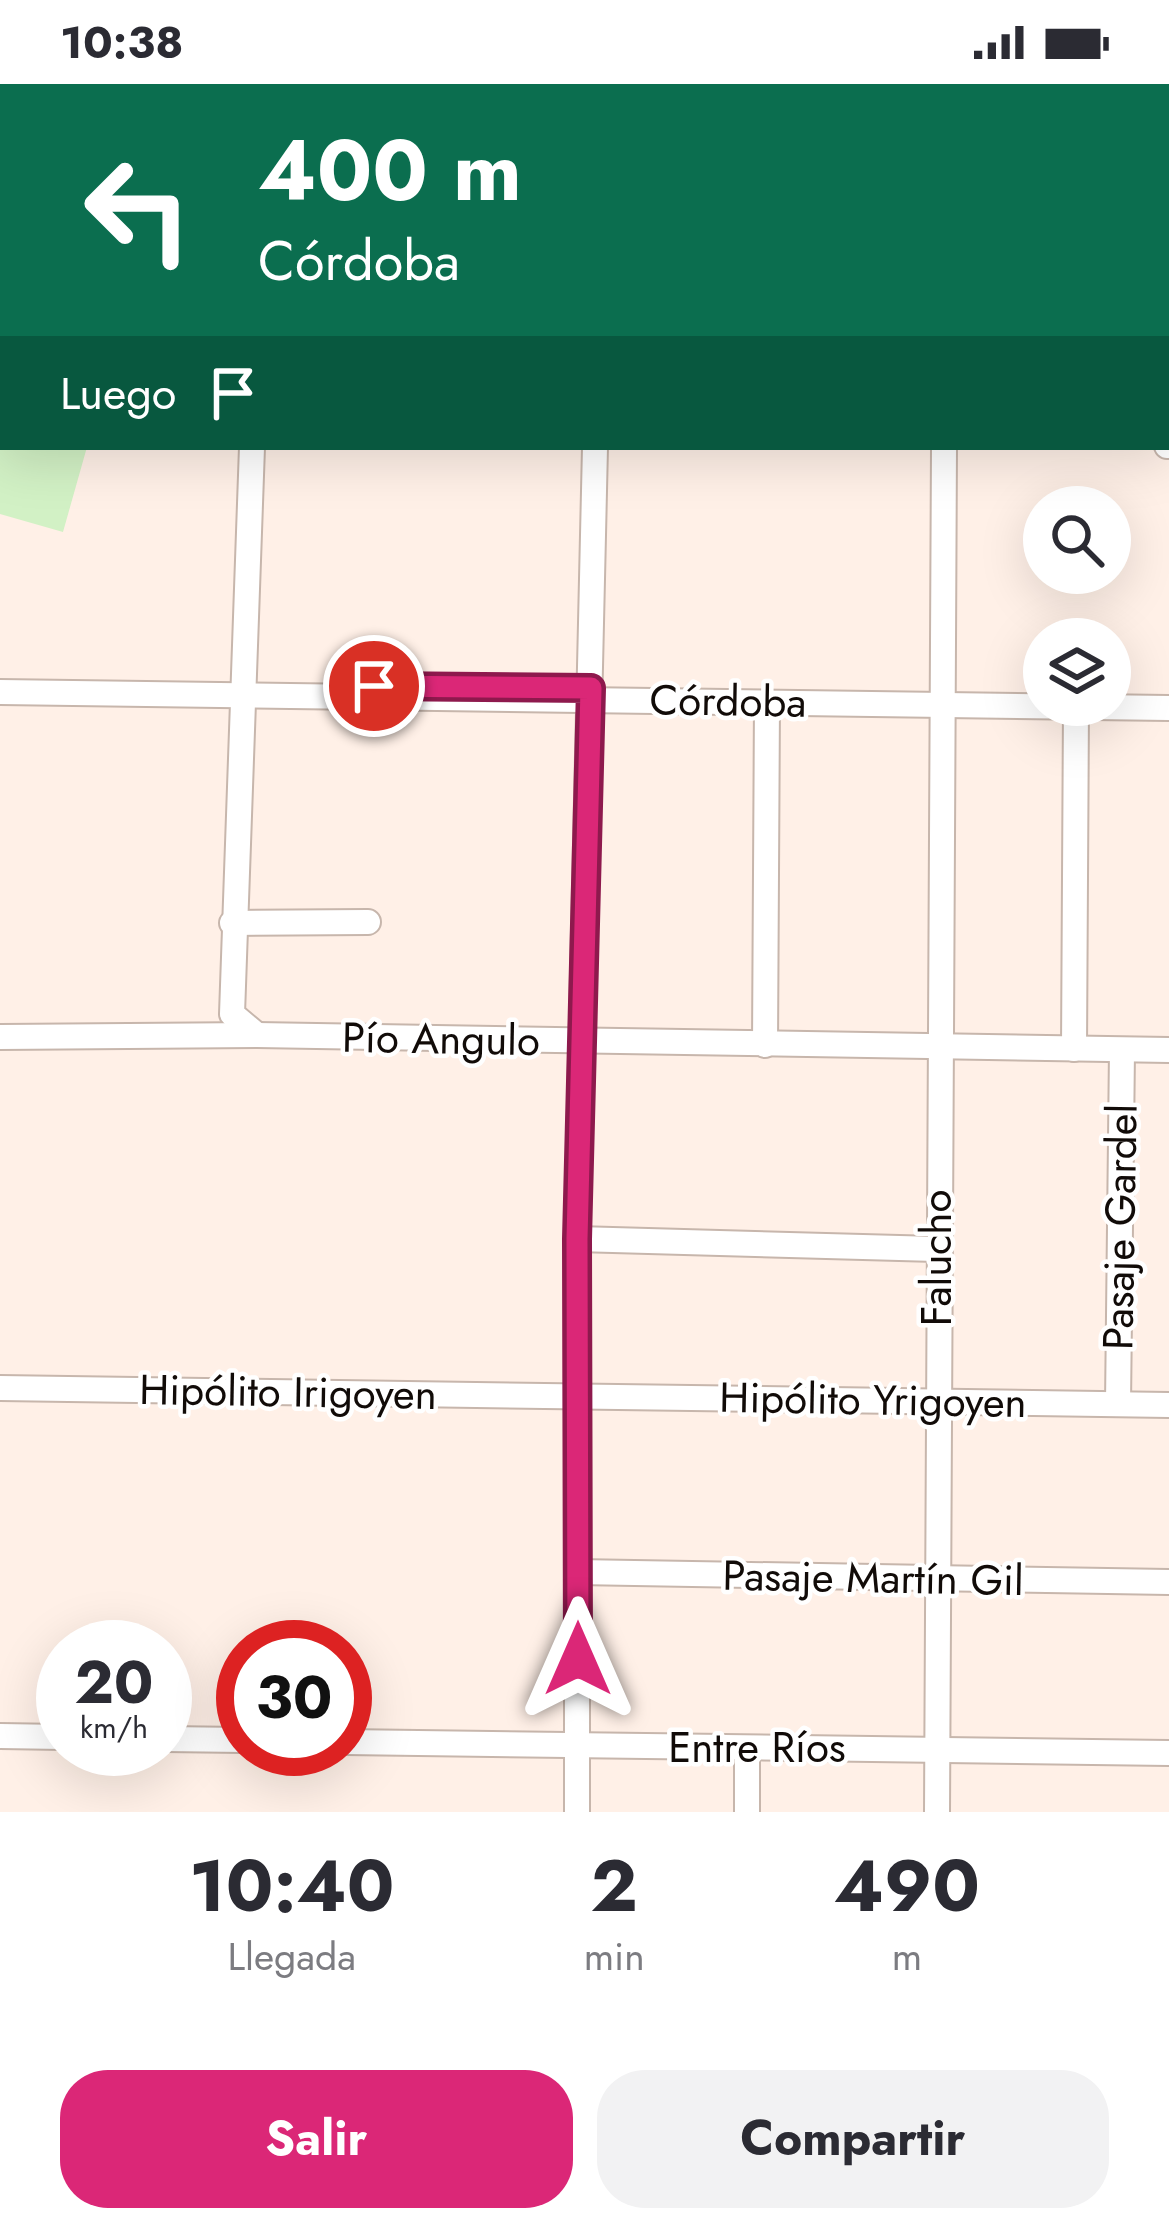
<!DOCTYPE html>
<html lang="es">
<head>
<meta charset="utf-8">
<style>
  :root { --surface:#fff; --page:#f2f2f3; --text:#2b2b33; --muted:#7c7c81; --accent:#db2777 }
  body { margin:0; font-family:Jost,sans-serif; background:var(--page); color:var(--text); height:100vh; display:flex; flex-direction:column; font-size:45px; white-space:nowrap }
  * { box-sizing:border-box; margin:0 }
  p { font-size:39px; color:var(--muted) }
  .icon { flex:none; width:66px; height:66px; fill:none; stroke:currentColor; stroke-width:2; stroke-linecap:round; stroke-linejoin:round }
  .map { position:relative; height:1728px; overflow:hidden }
  .drawer { display:flex; flex-direction:column; background:var(--surface); flex:1 }
  .drawer>* { flex:none }
  .top-card { position:absolute; left:0px; top:0px; width:1170px; height:366px; box-shadow:0 12px 48px #0002; background:#0b6e4f; color:#fff; overflow:hidden }
  .fabs { position:absolute; left:1023px; top:402px; display:grid; gap:24px }
  .fabs a { display:grid; place-items:center; width:108px; height:108px; border-radius:50%; background:var(--surface); box-shadow:0 12px 48px #0002; font-size:60px }
  .speed { position:absolute; left:36px; top:1536px; display:flex; gap:24px; font-size:60px; font-weight:700; text-align:center }
  .speed>* { display:grid; place-content:center; width:156px; height:156px; border-radius:50%; background:var(--surface); box-shadow:0 12px 48px #0002; line-height:1 }
  .speed small { font-size:30px; font-weight:400 }
  .speed .limit { border:18px solid #d22; background:#fff; color:#111 }
  .pin { position:absolute; display:grid; place-items:center; width:102px; height:102px; color:#fff; margin:-51px; border:6px solid #fff; border-radius:50%; box-shadow:0 3px 12px #0007 }
  .me { position:absolute; width:132px; margin:-66px; rotate:0deg; stroke-linejoin:round; filter:drop-shadow(0 0 9px #0008) }
  .turn { display:flex; align-items:center; gap:42px; height:252px; padding:0 60px; font-size:54px }
  .turn .icon { width:156px; height:156px; stroke-width:2.5 }
  .turn b { display:block; font-size:84px; line-height:102px }
  .then { display:flex; align-items:center; height:114px; padding:0 60px; background:#0003; gap:24px; font-size:45px }
  .eta { display:flex; justify-content:space-evenly; align-items:center; height:204px; text-align:center }
  .eta b { font-size:72px; font-weight:700; line-height:84px }
  .primary-button { display:flex; gap:24px; margin-top:auto; padding:24px 60px }
  .primary-button a { flex:1; height:138px; border-radius:48px; background:var(--accent); color:#fff; font-size:48px; font-weight:700; line-height:138px; text-align:center }
  .primary-button a+a { background:var(--page); color:var(--text) }
  .status { display:flex; justify-content:space-between; align-items:center; height:84px; padding:0 60px; background:var(--surface); direction:ltr }
  .status svg { height:33px; fill:currentColor }
  .map>svg:first-child { display:block }
</style>
</head>
<body>
<div class="status"><b>10:38</b><svg viewBox="0 0 49 12"><path d="M0 12V9h3v3zM5 12V6h3v6zM10 12V3h3v9zM15 12V0h3v12zM26 1h20v11H26zM47 4h2v5h-2z"/></svg></div>
<div class="map">
<svg width="1169" height="1728" viewBox="0 0 1169 1728">
  <rect width="100%" height="100%" fill="#fff0e7"/>
  <g fill="#d2f1c5">
    <polygon points="248,0 549,0 550,3 249,3"/>
    <polygon points="610,0 1169,0 1169,77 1167,3"/>
    <polygon points="0,172 3,363 87,363 63,448 0,430"/>
  </g>
  <g fill="none" stroke-linecap="round" stroke-linejoin="round">
    <defs>
      <g id="minor">
        <polyline points="232,0 232,3"/>
        <polyline points="567,0 567,3"/>
        <polyline points="597,0 603,3"/>
        <polyline points="0,2 0,0"/>
        <polyline points="1167,7 1169,7"/>
        <polyline points="1167,121 1169,121"/>
        <polyline points="1167,362 1169,362"/>
        <polyline points="252,363 232,930 257,951"/>
        <polyline points="0,608 1169,624"/>
        <polyline points="232,839 368,838"/>
        <polyline points="0,953 257,951 1169,966"/>
        <polyline points="765,961 767,618"/>
        <polyline points="1074,965 1076,623"/>
        <polyline points="577,1155 936,1165"/>
        <polyline points="0,1304 1169,1321"/>
        <polyline points="1118,1320 1122,966"/>
        <polyline points="577,1488 1169,1498"/>
        <polyline points="0,1652 63,1653"/>
        <polyline points="165,1655 243,1656"/>
        <polyline points="345,1658 1169,1669"/>
        <polyline points="747,1664 747,1728"/>
        <polyline points="577,1728 577,1155 595,363"/>
        <polyline points="937,1728 944,363"/>
      </g>
    </defs>
    <use href="#minor" stroke="#c7b6ac" stroke-width="28"/>
    <use href="#minor" stroke="#fff" stroke-width="24"/>
  </g>
  <g fill="none" stroke-linecap="round" stroke-linejoin="round">
    <defs>
      <polyline id="route" points="374,602 591,604 577,1155 578,1575"/>
    </defs>
    <use href="#route" stroke="#8e194d" stroke-width="30"/>
    <use href="#route" stroke="#db2777" stroke-width="21"/>
  </g>
  <g text-anchor="middle" dominant-baseline="central" stroke-width="9" stroke-linejoin="round" paint-order="stroke">
    <g font-size="42" fill="#110b08" stroke="#fff">
      <text transform="translate(728 617) rotate(1)">Córdoba</text>
      <text transform="translate(441 955) rotate(1)">Pío Angulo</text>
      <text transform="translate(1120 1143) rotate(-89)">Pasaje Gardel</text>
      <text transform="translate(936 1174) rotate(-90)">Falucho</text>
      <text transform="translate(288 1308) rotate(1)">Hipólito Irigoyen</text>
      <text transform="translate(873 1316) rotate(1)">Hipólito Yrigoyen</text>
      <text transform="translate(873 1494) rotate(1)">Pasaje Martín Gil</text>
      <text x="757" y="1663">Entre Ríos</text>
    </g>
  </g>
</svg>
<div class="fabs">
<a><svg class="icon" aria-label="search" viewBox="0 0 24 24"><circle cx="10" cy="10" r="6"/><path d="M15 15l6 6"/></svg></a>
<a><svg class="icon" aria-label="layers" viewBox="0 0 24 24"><path d="M12 4l9 5-9 5-9-5zM3 14l9 5 9-5"/></svg></a>
</div>
<div class="speed"><div>20<small>km/h</small></div><div class="limit">30</div></div>
<div class="pin" style="left:374px;top:602px;background:#d93025"><svg class="icon" aria-label="arrive" viewBox="0 0 24 24"><path d="M6 21V4h12l-3 4 3 4H6"/></svg></div>
<svg class="me" style="left:578px;top:1575px" viewBox="-20 -20 40 40"><path d="M0-17L14 15 0 8-14 15z" fill="#db2777" stroke="#fff" stroke-width="4"/></svg>
<div class="top-card">
<div class="turn"><svg class="icon" aria-label="left" viewBox="0 0 24 24"><path d="M17 20v-9H6M10 6l-5 5 5 5"/></svg><div><b>400 m</b>Córdoba</div></div>
<div class="then">Luego<svg class="icon" aria-label="arrive" viewBox="0 0 24 24"><path d="M6 21V4h12l-3 4 3 4H6"/></svg></div>
</div>
</div>
<section class="drawer">
<div class="eta">
<div><b>10:40</b><p>Llegada</p></div>
<div><b>2</b><p>min</p></div>
<div><b>490</b><p>m</p></div>
</div>
<div class="primary-button"><a>Salir</a><a>Compartir</a></div>
</section>
</body>
</html>
